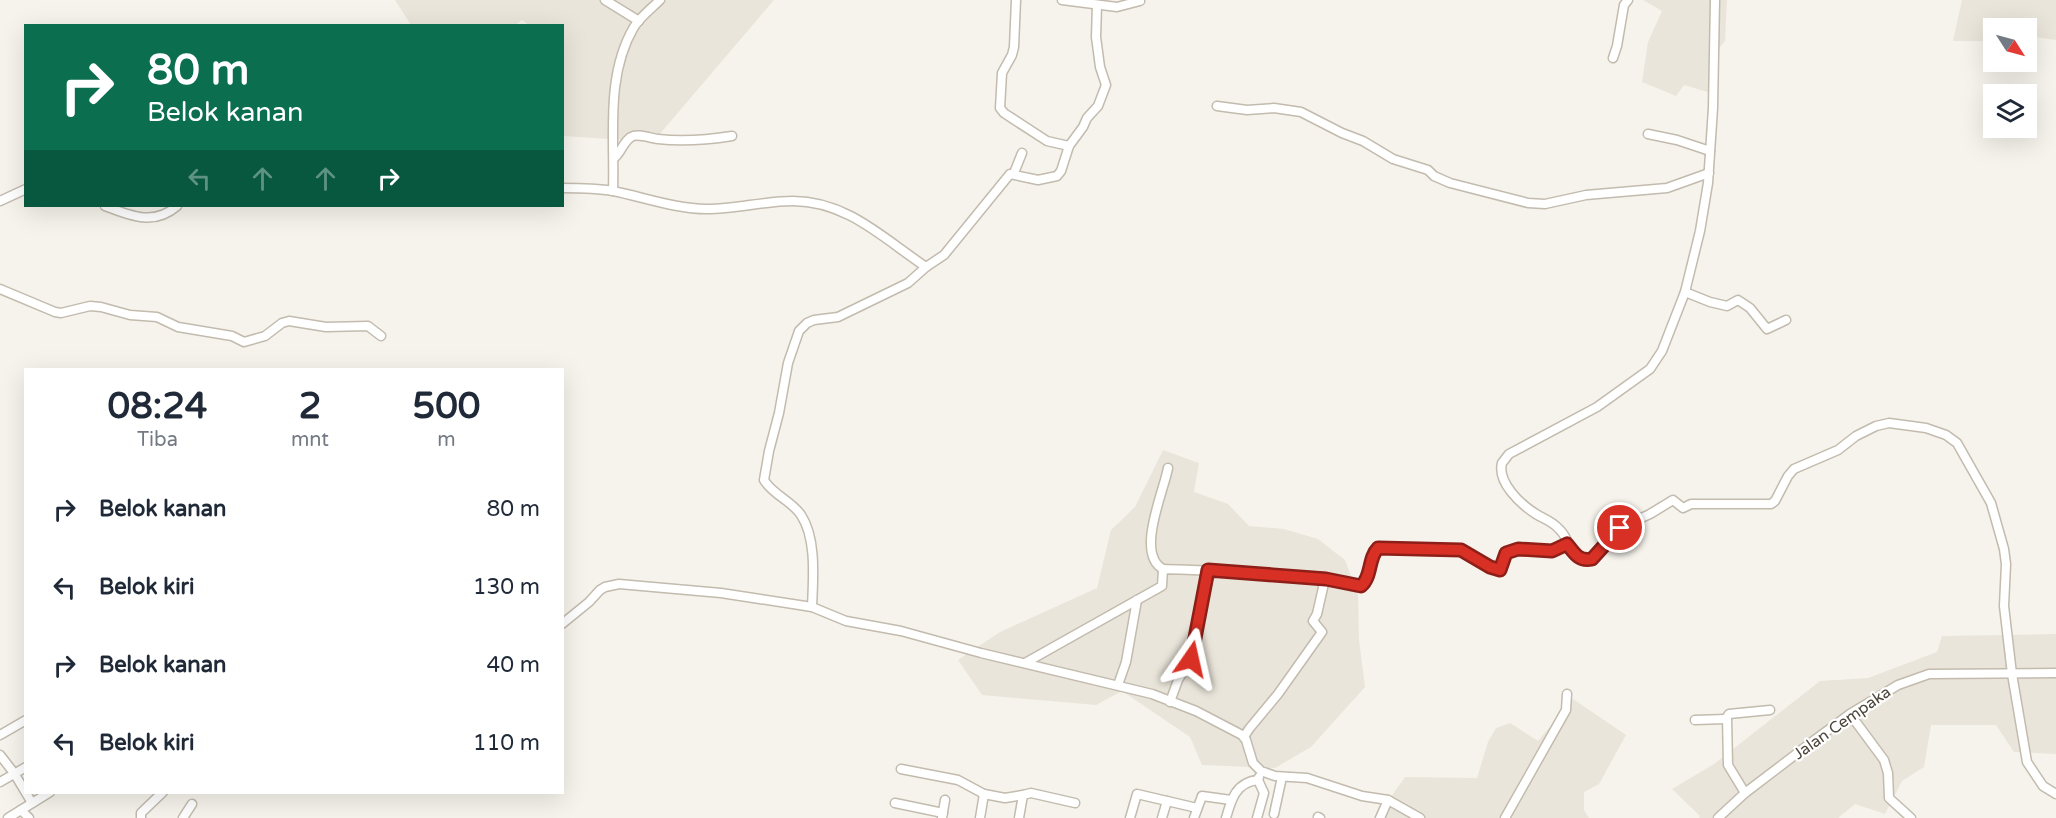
<!DOCTYPE html>
<html lang="id">
<head>
<meta charset="utf-8">
<style>
  :root { --surface:#fff; --page:#f2f2f3; --text:#1f2937; --muted:#747a83 }
  body { margin:0; font-family:"Varela Round",sans-serif; background:var(--page); color:var(--text); height:100vh; display:flex; flex-direction:column; font-size:22px; white-space:nowrap }
  * { box-sizing:border-box; margin:0 }
  p { font-size:20px; color:var(--muted) }
  .icon { flex:none; width:33px; height:33px; fill:none; stroke:currentColor; stroke-width:2; stroke-linecap:round; stroke-linejoin:round }
  .map { position:relative; flex:1; overflow:hidden }
  .side { position:absolute; left:24px; top:368px; width:540px; height:426px; display:flex; flex-direction:column; background:var(--surface); border-radius:0px; box-shadow:0 6px 24px #0002 }
  .side>* { flex:none }
  .top-card { position:absolute; left:24px; top:24px; width:540px; height:183px; border-radius:0px; box-shadow:0 6px 24px #0002; background:#0b6e4f; color:#fff; overflow:hidden }
  .needle { width:39px; rotate:126deg }
  .tools { position:absolute; left:1983px; top:18px; display:grid; gap:12px }
  .tools a { display:grid; place-items:center; width:54px; height:54px; border-radius:0px; background:var(--surface); box-shadow:0 6px 24px #0002; font-size:30px }
  .pin { position:absolute; display:grid; place-items:center; width:51px; height:51px; color:#fff; margin:-26px; border:3px solid #fff; border-radius:50%; box-shadow:0 2px 6px #0007 }
  .me { position:absolute; width:66px; margin:-33px; rotate:11deg; stroke-linejoin:round; filter:drop-shadow(0 0 4px #0008) }
  .turn { display:flex; align-items:center; gap:21px; height:126px; padding:0 24px; font-size:27px }
  .turn .icon { width:78px; height:78px; stroke-width:2.5 }
  .turn b { display:block; font-size:42px; line-height:51px }
  .lanes { display:flex; align-items:center; height:57px; padding:0 24px; background:#0003; justify-content:center; gap:30px; direction:ltr }
  .lanes .off { opacity:.35 }
  .eta { display:flex; justify-content:space-evenly; align-items:center; height:102px; text-align:center }
  .eta b { font-size:36px; font-weight:800; line-height:42px }
  ul { padding:0; list-style:none }
  li { display:flex; align-items:center; gap:18px; height:78px; padding:0 24px }
  li div { flex:1 }
  li b { display:block; font-size:22px }
  li em { font-style:normal }
  .map>svg:first-child { display:block }
</style>
</head>
<body>
<div class="map">
<svg width="2056" height="818" viewBox="0 0 2056 818">
  <rect width="100%" height="100%" fill="#f6f3ec"/>
  <g fill="#eae5da">
    <polygon points="395,0 774,0 653,142 563,136 562,26 529,25 522,20 514,26 411,25"/>
    <polygon points="1643,0 1727,0 1725,41 1711,58 1711,93 1684,85 1676,96 1642,82 1648,42 1662,11"/>
    <polygon points="1962,0 2056,0 2056,40 2027,36 2026,28 1994,28 1993,39 1992,41 1953,41"/>
    <polygon points="1163,450 1199,463 1194,492 1228,504 1249,526 1284,529 1318,539 1345,560 1358,595 1359,640 1365,687 1311,747 1275,768 1202,765 1190,737 1122,691 1096,705 982,695 958,660 1000,632 1097,588 1111,530 1135,507"/>
    <polygon points="2056,634 2056,754 2014,752 1996,725 1931,725 1924,767 1902,781 1885,814 1855,804 1838,818 1699,818 1700,816 1672,789 1714,764 1820,681 1868,678 1937,652 1942,636"/>
    <polygon points="1573,699 1626,735 1599,784 1584,792 1584,810 1589,818 1376,818 1405,777 1477,778 1488,742 1496,728 1510,723 1538,741"/>
  </g>
  <g fill="none" stroke-linecap="round" stroke-linejoin="round">
    <defs>
      <g id="minor">
        <polyline points="605,0 639,21"/>
        <polyline points="1016,0 1014,47 1012,55 1002,73 1000,108 1004,113 1047,141 1069,146"/>
        <polyline points="1062,0 1117,7 1140,1"/>
        <path d="M1715,0l-2,108 -5,75 -8,48 -15,61 -23,59 -12,18 -53,38 -88,47 -7,9c-5,19 18,41 34,51 8,5 16,7 23,15 12,11 6,21 25,32l8,-2 28,-31 30,-14 23,-14 10,8 8,-4h80l4,-3 13,-25 6,-7 44,-19 18,-14 20,-10 13,-3 37,5 20,7 11,8 34,60 13,46 2,15 -2,42 8,68 15,88 16,24 13,8"/>
        <polyline points="1613,58 1617,46 1624,5 1628,0"/>
        <polyline points="1217,106 1247,110 1274,108 1301,112 1342,133 1363,141 1393,159 1428,170 1434,176 1450,183 1528,203 1545,204 1586,195 1667,188 1709,173"/>
        <polyline points="1648,134 1677,140 1710,151"/>
        <path d="M614,158c7,-5 9,-16 17,-21 6,-4 19,1 27,2 26,3 49,1 74,-3"/>
        <polyline points="1014,173 1022,153"/>
        <path d="M562,188c17,0 34,0 51,3 30,6 63,18 94,18 29,0 57,-8 86,-8 54,0 91,38 133,66"/>
        <path d="M613,191c2,-54 -8,-115 21,-164 6,-10 18,-19 26,-27"/>
        <polyline points="0,201 26,189"/>
        <path d="M105,206c26,10 49,20 72,0"/>
        <polyline points="0,289 55,312 61,313 90,306 101,307 130,315 157,317 178,327 232,336 244,342 265,336 282,323 289,321 326,327 368,326 381,336"/>
        <polyline points="1685,292 1710,302 1727,306 1738,300 1750,308 1767,329 1786,320"/>
        <path d="M1163,569c-28,-15 1,-78 5,-101"/>
        <path d="M812,607c1,-27 5,-68 -11,-92 -9,-14 -28,-20 -37,-35l5,-29 10,-38 9,-50 11,-32 8,-8 7,-3 24,-3 70,-34 18,-16 18,-12 66,-81 28,6 19,-4 4,-5 8,-25 14,-19 4,-9 11,-12 8,-21 -6,-18 -4,-30 1,-32"/>
        <polyline points="562,624 589,602 600,590 605,587 619,584 721,593 812,607 846,621 901,631 981,653 1152,694 1196,711 1242,735 1246,740 1253,763 1261,771 1275,776 1307,778 1362,796 1388,800 1420,818"/>
        <path d="M1025,663l137,-77 1,-17c54,2 109,3 162,10 11,2 32,11 40,4l8,-28 5,-7 83,2 29,17 10,3 6,-17 3,-2 10,-2 34,2 14,-6"/>
        <polyline points="1118,685 1126,662 1137,600"/>
        <polyline points="1170,702 1178,680 1191,659 1208,570"/>
        <polyline points="1850,714 1884,760 1888,773 1889,798 1911,818"/>
        <polyline points="1695,720 1726,719"/>
        <polyline points="0,735 26,720"/>
        <polyline points="1244,737 1249,729 1278,694 1322,632 1313,621 1317,614 1325,579"/>
        <polyline points="0,755 14,773 32,803"/>
        <polyline points="901,769 958,780 984,794 1005,798 1023,795"/>
        <polyline points="0,782 26,767"/>
        <polyline points="1745,793 1728,765 1727,717 1729,714 1770,710"/>
        <polyline points="895,803 943,813"/>
        <polyline points="21,810 50,792"/>
        <polyline points="1274,814 1282,777"/>
        <polyline points="1318,817 1320,818"/>
        <polyline points="8,818 21,810 29,818"/>
        <polyline points="141,818 141,813 163,792"/>
        <polyline points="183,818 192,804"/>
        <polyline points="942,818 945,800"/>
        <polyline points="980,818 984,794"/>
        <polyline points="1019,818 1023,795 1031,793 1075,803"/>
        <polyline points="1130,818 1137,794 1197,808"/>
        <polyline points="1162,818 1167,801"/>
        <polyline points="1194,818 1202,796 1231,800"/>
        <path d="M1226,818c5,-18 10,-36 32,-38"/>
        <polyline points="1257,818 1264,793 1258,780 1259,777"/>
        <polyline points="1380,818 1388,800"/>
        <polyline points="1505,818 1566,710 1567,694"/>
        <polyline points="1718,818 1745,793 1812,742 1850,714 1898,685 1929,674 2056,673"/>
      </g>
    </defs>
    <use href="#minor" stroke="#c2bbae" stroke-width="11"/>
    <use href="#minor" stroke="#fff" stroke-width="8"/>
  </g>
  <g fill="none" stroke-linecap="round" stroke-linejoin="round">
    <defs>
      <path id="route" d="M1191,659l17,-89 118,9 35,7c11,-9 7,-28 17,-38l83,2 29,17 10,3 6,-17 12,-4 34,2 15,-7c7,9 12,18 25,15l28,-31"/>
    </defs>
    <use href="#route" stroke="#8d1f18" stroke-width="15"/>
    <use href="#route" stroke="#d93025" stroke-width="10"/>
  </g>
  <g text-anchor="middle" dominant-baseline="central" stroke-width="4.5" stroke-linejoin="round" paint-order="stroke">
    <g font-size="16" fill="#4b4439" stroke="#fff">
      <text transform="translate(1842 723) rotate(-35)">Jalan Cempaka</text>
    </g>
  </g>
</svg>
<div class="tools">
<a><svg class="needle" viewBox="-14 -14 28 28"><path d="M0-13l5 13h-10z" fill="#e53935"/><path d="M0 13l5-13h-10z" fill="#747a83"/></svg></a>
<a><svg class="icon" aria-label="layers" viewBox="0 0 24 24"><path d="M12 4l9 5-9 5-9-5zM3 14l9 5 9-5"/></svg></a>
</div>
<div class="pin" style="left:1620px;top:528px;background:#d93025"><svg class="icon" aria-label="arrive" viewBox="0 0 24 24"><path d="M6 21V4h12l-3 4 3 4H6"/></svg></div>
<svg class="me" style="left:1191px;top:659px" viewBox="-20 -20 40 40"><path d="M0-17L14 15 0 8-14 15z" fill="#d93025" stroke="#fff" stroke-width="4"/></svg>
<div class="top-card">
<div class="turn"><svg class="icon" aria-label="right" viewBox="0 0 24 24"><path d="M7 20v-9h11M14 6l5 5-5 5"/></svg><div><b>80 m</b>Belok kanan</div></div>
<div class="lanes"><svg class="icon off" aria-label="left" viewBox="0 0 24 24"><path d="M17 20v-9H6M10 6l-5 5 5 5"/></svg><svg class="icon off" aria-label="ahead" viewBox="0 0 24 24"><path d="M12 20V5M6 11l6-6 6 6"/></svg><svg class="icon off" aria-label="ahead" viewBox="0 0 24 24"><path d="M12 20V5M6 11l6-6 6 6"/></svg><svg class="icon" aria-label="right" viewBox="0 0 24 24"><path d="M7 20v-9h11M14 6l5 5-5 5"/></svg></div>
</div>
<section class="side">
<div class="eta">
<div><b>08:24</b><p>Tiba</p></div>
<div><b>2</b><p>mnt</p></div>
<div><b>500</b><p>m</p></div>
</div>
<ul>
<li><svg class="icon" aria-label="right" viewBox="0 0 24 24"><path d="M7 20v-9h11M14 6l5 5-5 5"/></svg><div><b>Belok kanan</b></div><em>80 m</em></li>
<li><svg class="icon" aria-label="left" viewBox="0 0 24 24"><path d="M17 20v-9H6M10 6l-5 5 5 5"/></svg><div><b>Belok kiri</b></div><em>130 m</em></li>
<li><svg class="icon" aria-label="right" viewBox="0 0 24 24"><path d="M7 20v-9h11M14 6l5 5-5 5"/></svg><div><b>Belok kanan</b></div><em>40 m</em></li>
<li><svg class="icon" aria-label="left" viewBox="0 0 24 24"><path d="M17 20v-9H6M10 6l-5 5 5 5"/></svg><div><b>Belok kiri</b></div><em>110 m</em></li>
</ul>
</section>
</div>
</body>
</html>
